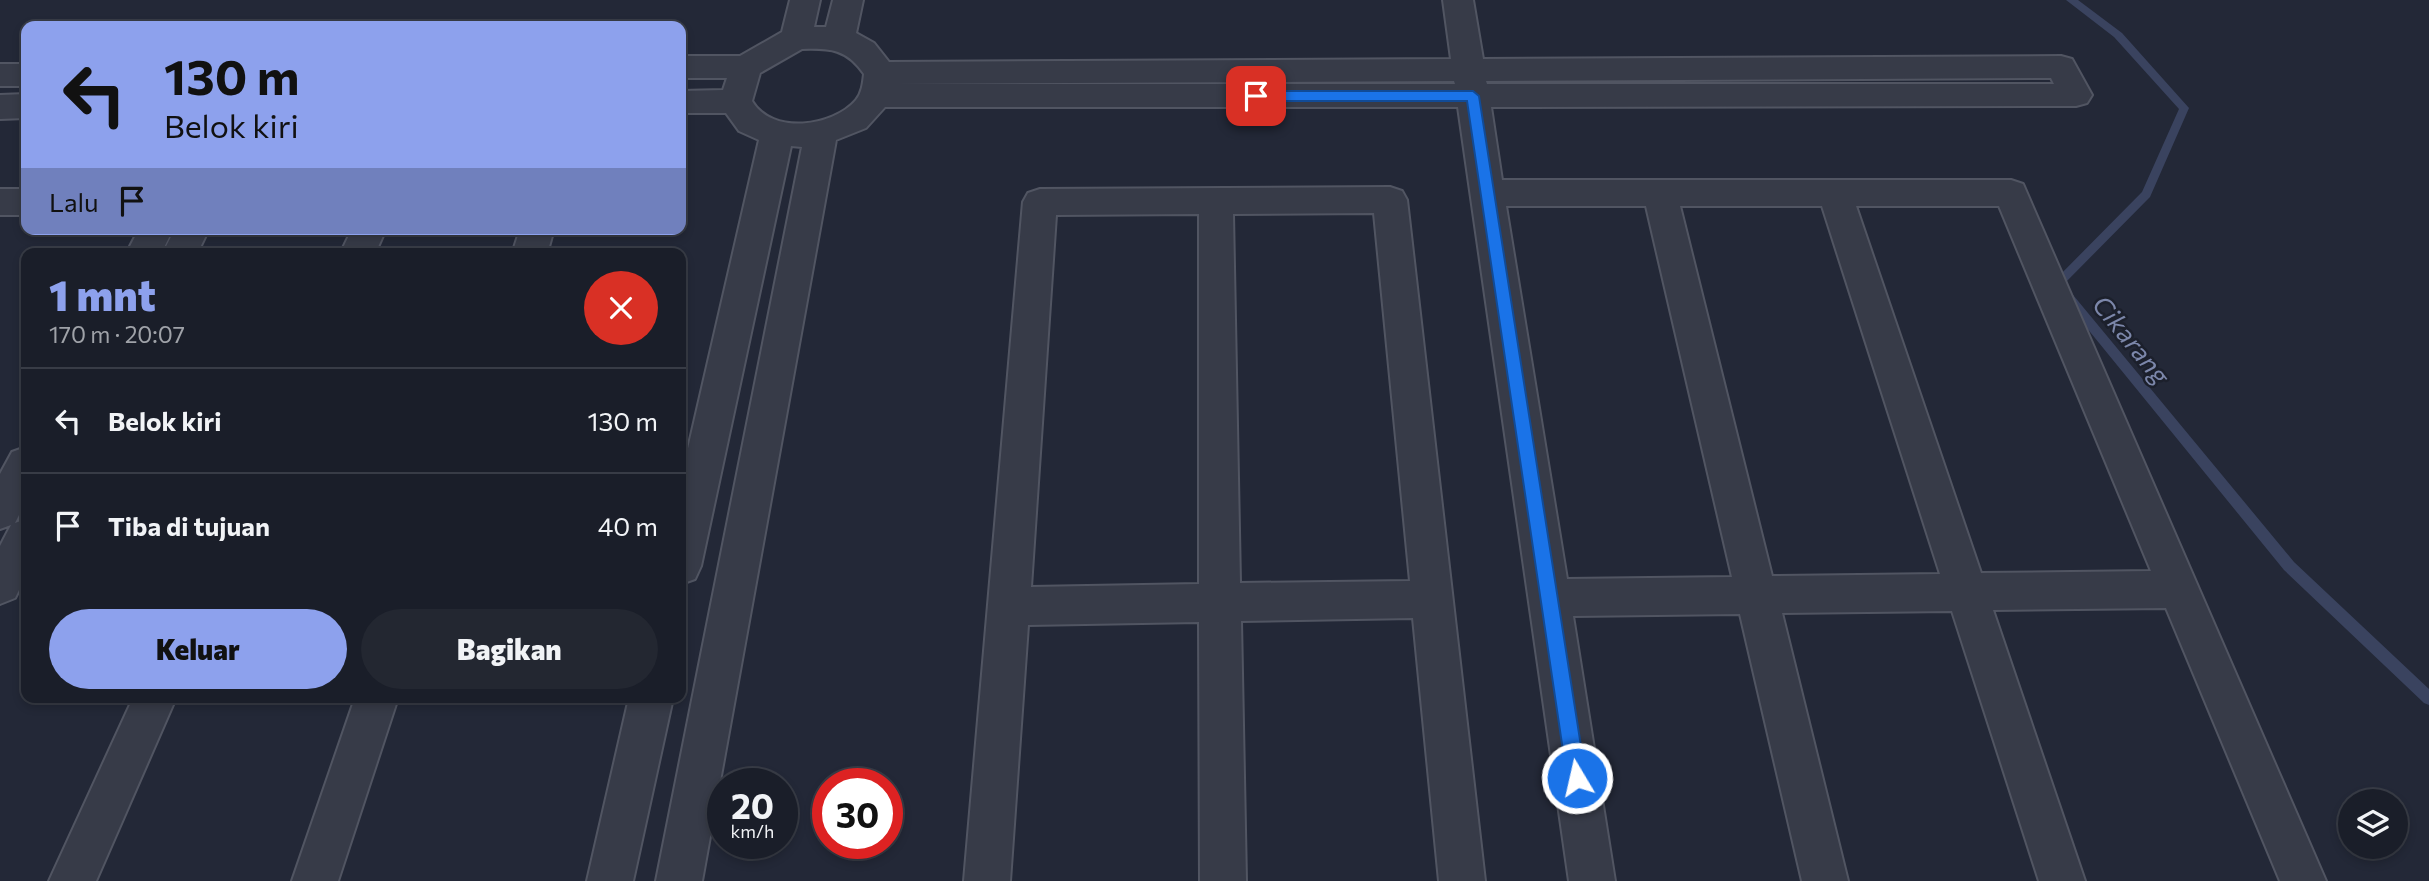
<!DOCTYPE html>
<html lang="id">
<head>
<meta charset="utf-8">
<style>
  :root { --surface:#1a1e29; --page:#232731; --text:#f1f3f6; --muted:#9fa2a8; --line:#383c46; --accent:#8da1ed }
  body { margin:0; font-family:Commissioner,sans-serif; background:var(--page); color:var(--text); height:100vh; display:flex; flex-direction:column; font-size:26px; white-space:nowrap }
  * { box-sizing:border-box; margin:0 }
  p { font-size:23px; color:var(--muted) }
  .icon { flex:none; width:38px; height:38px; fill:none; stroke:currentColor; stroke-width:2; stroke-linecap:round; stroke-linejoin:round }
  .map { position:relative; flex:1; overflow:hidden }
  .side { position:absolute; left:21px; top:248px; width:665px; height:455px; display:flex; flex-direction:column; background:var(--surface); border-radius:14px; box-shadow:0 4px 10px #0003,0 0 0 2px var(--line) }
  .side>* { flex:none }
  .banner { position:absolute; left:21px; top:21px; width:665px; height:214px; border-radius:14px; box-shadow:0 4px 10px #0003,0 0 0 2px var(--line); background:#8da1ed; color:#111; overflow:hidden }
  .fabs { position:absolute; left:2338px; top:789px; display:grid; gap:14px }
  .fabs a { display:grid; place-items:center; width:70px; height:70px; border-radius:50%; background:var(--surface); box-shadow:0 4px 10px #0003,0 0 0 2px var(--line); font-size:35px }
  .speed { position:absolute; left:707px; top:768px; display:flex; gap:14px; font-size:35px; font-weight:700; text-align:center }
  .speed>* { display:grid; place-content:center; width:91px; height:91px; border-radius:50%; background:var(--surface); box-shadow:0 4px 10px #0003,0 0 0 2px var(--line); line-height:1 }
  .speed small { font-size:18px; font-weight:400 }
  .speed .limit { border:10px solid #d22; background:#fff; color:#111 }
  .pin { position:absolute; display:grid; place-items:center; width:60px; height:60px; color:#fff; margin:-30px; border-radius:14px; box-shadow:0 4px 10px #0006 }
  .me { position:absolute; width:77px; margin:-38px; rotate:351deg; stroke-linejoin:round; filter:drop-shadow(0 0 5px #0008) }
  .turn { display:flex; align-items:center; gap:24px; height:147px; padding:0 28px; font-size:32px }
  .turn .icon { width:91px; height:91px; stroke-width:2.5 }
  .turn b { display:block; font-size:49px; line-height:60px }
  .then { display:flex; align-items:center; height:66px; padding:0 28px; background:#0003; gap:14px; font-size:26px }
  .round { display:grid; place-items:center; flex:none; width:74px; height:74px; border-radius:37px; background:var(--page) }
  .summary { display:flex; align-items:center; justify-content:space-between; height:119px; padding:0 28px }
  h1 { font-size:42px; font-weight:800; line-height:52px; color:var(--accent) }
  .button { display:flex; gap:14px; margin-top:auto; padding:14px 28px }
  .button a { flex:1; height:80px; border-radius:42px; background:var(--accent); color:#111; font-size:28px; font-weight:800; line-height:80px; text-align:center }
  .button a+a { background:var(--page); color:var(--text) }
  ul { padding:0; list-style:none }
  li { display:flex; align-items:center; gap:21px; height:105px; padding:0 28px; border-top:2px solid var(--line) }
  li div { flex:1 }
  li b { display:block; font-size:26px }
  li em { font-style:normal }
  .map>svg:first-child { display:block }
</style>
</head>
<body>
<div class="map">
<svg width="2429" height="881" viewBox="0 0 2429 881">
  <rect width="100%" height="100%" fill="#232837"/>
  <g fill="none" stroke-linecap="round" stroke-linejoin="round">
    <polygon fill="#3a435f" fill-rule="evenodd" points="2066,0 2078,0 2122,33 2189,108 2150,197 2064,284 2294,562 2429,689 2429,705 2424,703 2284,570 2051,284 2142,192 2179,109 2114,37"/>
    <defs>
      <g id="minor">
        <path d="M790,0h30l-6,27h12l7,-27h30l-7,33 18,10 15,19 562,-3 -8,-59h30l10,59 578,-3 11,3 20,36 -5,8 -11,3 -585,1 11,73h509l12,4 303,697h-46l-114,-273 -173,2 92,271h-46l-87,-270 -170,2 66,268h-46l-62,-267 -167,2 42,265h-46l-111,-774h-573l-19,21 -30,12 -134,741h-46l146,-734 -11,-1 -90,420 -6,13 -14,5v-105l78,-339 -20,-9 -13,-18h-45v-22l42,-1 4,-12h-46v-22h59l42,-24zM802,49c28,-1 45,0 62,25 -1,9 -2,19 -8,26 -23,27 -84,35 -104,1l8,-28zM2051,78l3,6h-567l-1,-3zM1454,81l1,3h-561zM1506,206h140l86,371 -165,2zM1680,206h142l118,368 -168,2zM1856,206h143l152,365 -170,2z"/>
        <rect x="0" y="64" width="26" height="22"/>
        <polygon points="26,94 26,118 0,119 0,95"/>
        <path d="M1390,187l12,4 5,9 78,681h-46l-26,-263 -172,3 5,260h-46l-1,-259 -171,3 -18,256h-46l59,-679 5,-9 12,-4zM1374,213l36,368 -170,2 -7,-369zM1199,214v370l-168,3 25,-372z"/>
        <rect x="0" y="189" width="26" height="26"/>
        <polygon points="139,229 173,229 161,254 126,254"/>
        <polygon points="175,229 209,229 197,254 162,254"/>
        <polygon points="352,229 386,229 375,254 340,254"/>
        <polygon points="520,229 554,229 547,254 512,254"/>
        <polygon points="26,447 26,501 15,523 26,519 26,576 15,598 0,604 0,546 11,525 0,529 0,474 12,452"/>
        <polygon points="133,698 176,698 96,881 49,881"/>
        <polygon points="355,698 398,698 338,881 292,881"/>
        <polygon points="629,698 673,698 633,881 587,881"/>
      </g>
    </defs>
    <use href="#minor" stroke="#515562" stroke-width="4"/>
    <use href="#minor" fill="#373b48" fill-rule="evenodd"/>
  </g>
  <polygon fill="#1a73e8" stroke="#114b97" stroke-width="2" points="1256,91 1473,91 1479,96 1586,778 1583,785 1577,787 1570,785 1567,778 1467,101 1256,101 1249,96"/>
  <g text-anchor="middle" dominant-baseline="central" stroke-width="5" stroke-linejoin="round" paint-order="stroke">
    <g font-size="26" font-style="italic" fill="#7c87aa" stroke="#1c202c">
      <text transform="translate(2132 339) rotate(51)">Cikarang</text>
    </g>
  </g>
</svg>
<div class="fabs">
<a><svg class="icon" aria-label="layers" viewBox="0 0 24 24"><path d="M12 4l9 5-9 5-9-5zM3 14l9 5 9-5"/></svg></a>
</div>
<div class="speed"><div>20<small>km/h</small></div><div class="limit">30</div></div>
<div class="pin" style="left:1256px;top:96px;background:#d93025"><svg class="icon" aria-label="arrive" viewBox="0 0 24 24"><path d="M6 21V4h12l-3 4 3 4H6"/></svg></div>
<svg class="me" style="left:1577px;top:778px" viewBox="-20 -20 40 40"><circle r="17" fill="#1a73e8" stroke="#fff" stroke-width="3"/><path d="M0-11L8 9 0 5-8 9z" fill="#fff"/></svg>
<div class="banner">
<div class="turn"><svg class="icon" aria-label="left" viewBox="0 0 24 24"><path d="M17 20v-9H6M10 6l-5 5 5 5"/></svg><div><b>130 m</b>Belok kiri</div></div>
<div class="then">Lalu<svg class="icon" aria-label="arrive" viewBox="0 0 24 24"><path d="M6 21V4h12l-3 4 3 4H6"/></svg></div>
</div>
<section class="side">
<div class="summary"><div><h1>1 mnt</h1><p>170 m · 20:07</p></div><a class="round" style="background:#d93025;color:#fff"><svg class="icon" aria-label="close" viewBox="0 0 24 24"><path d="M6 6l12 12M18 6L6 18"/></svg></a></div>
<ul>
<li><svg class="icon" aria-label="left" viewBox="0 0 24 24"><path d="M17 20v-9H6M10 6l-5 5 5 5"/></svg><div><b>Belok kiri</b></div><em>130 m</em></li>
<li><svg class="icon" aria-label="arrive" viewBox="0 0 24 24"><path d="M6 21V4h12l-3 4 3 4H6"/></svg><div><b>Tiba di tujuan</b></div><em>40 m</em></li>
</ul>
<div class="button"><a>Keluar</a><a>Bagikan</a></div>
</section>
</div>
</body>
</html>
